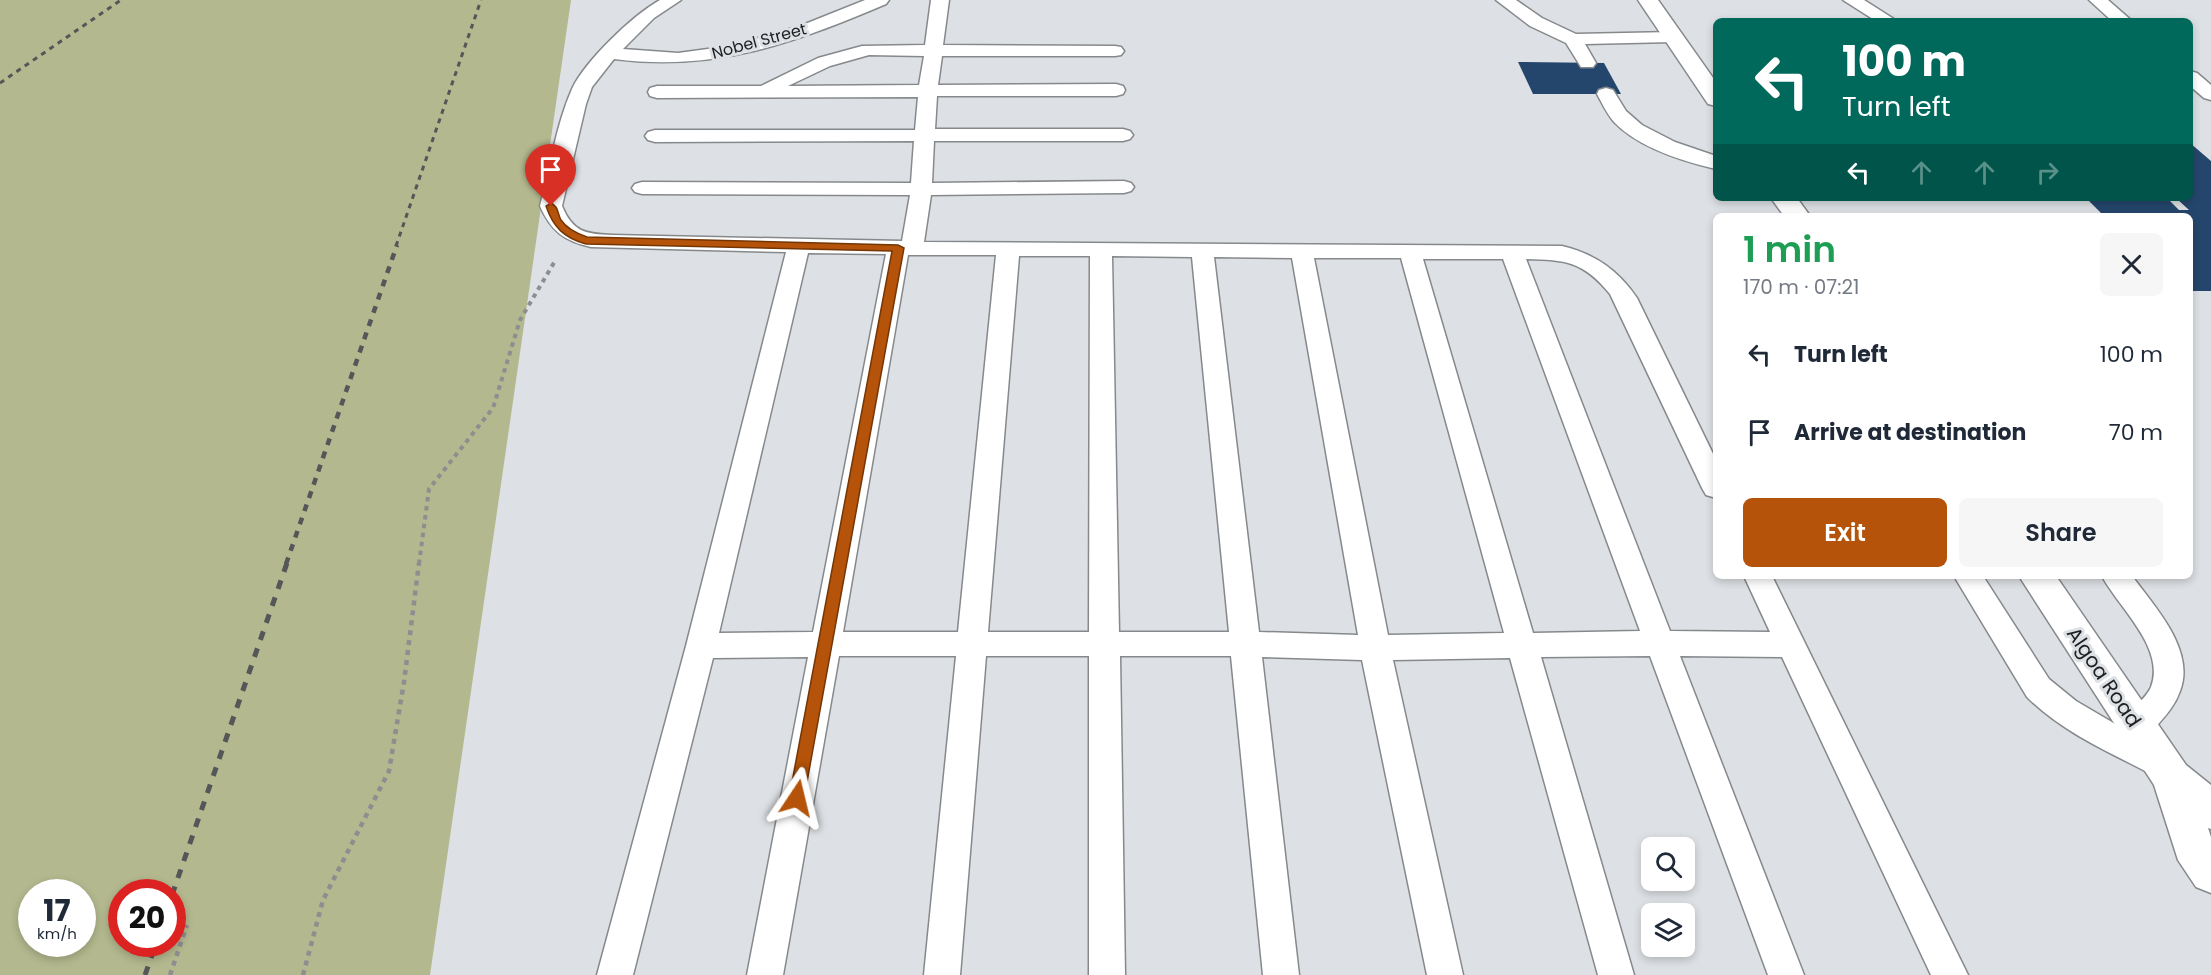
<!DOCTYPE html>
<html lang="en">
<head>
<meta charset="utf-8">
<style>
  :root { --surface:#fff; --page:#f6f6f7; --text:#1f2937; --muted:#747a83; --accent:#b45309 }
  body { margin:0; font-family:Poppins,sans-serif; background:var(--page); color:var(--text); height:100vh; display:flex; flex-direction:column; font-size:22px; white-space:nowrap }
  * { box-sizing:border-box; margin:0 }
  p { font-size:20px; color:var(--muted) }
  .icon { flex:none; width:33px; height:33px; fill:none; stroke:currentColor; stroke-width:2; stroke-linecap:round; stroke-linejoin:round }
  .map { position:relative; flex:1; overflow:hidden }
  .details { position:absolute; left:1713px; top:213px; width:480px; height:366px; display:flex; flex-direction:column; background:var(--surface); border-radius:9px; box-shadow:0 3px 9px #0003 }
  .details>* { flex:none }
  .guide { position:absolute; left:1713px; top:18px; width:480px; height:183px; border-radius:9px; box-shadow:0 3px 9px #0003; background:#00695c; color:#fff; overflow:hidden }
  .controls { position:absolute; left:1641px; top:837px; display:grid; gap:12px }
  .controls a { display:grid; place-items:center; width:54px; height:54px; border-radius:9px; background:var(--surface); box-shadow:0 3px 9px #0003; font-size:30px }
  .speed { position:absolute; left:18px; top:879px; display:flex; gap:12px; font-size:30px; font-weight:700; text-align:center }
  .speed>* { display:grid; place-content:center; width:78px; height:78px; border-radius:50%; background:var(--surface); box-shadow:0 3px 9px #0003; line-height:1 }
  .speed small { font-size:15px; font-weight:400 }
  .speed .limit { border:9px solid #d22; background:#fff; color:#111 }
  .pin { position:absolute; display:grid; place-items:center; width:51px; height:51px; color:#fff; margin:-62px -26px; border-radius:50% 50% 50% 0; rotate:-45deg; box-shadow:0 0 6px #0007 }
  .pin .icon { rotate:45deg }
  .me { position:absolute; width:66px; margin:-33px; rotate:10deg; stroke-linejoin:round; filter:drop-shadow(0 0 4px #0008) }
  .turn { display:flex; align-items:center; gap:21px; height:126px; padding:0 30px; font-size:27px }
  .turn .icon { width:78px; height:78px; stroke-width:2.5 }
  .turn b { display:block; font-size:42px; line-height:51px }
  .lanes { display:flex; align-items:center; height:57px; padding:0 30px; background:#0003; justify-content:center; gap:30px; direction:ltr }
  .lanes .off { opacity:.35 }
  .round { display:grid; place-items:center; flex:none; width:63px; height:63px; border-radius:9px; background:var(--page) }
  .summary { display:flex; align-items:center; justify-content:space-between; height:102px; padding:0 30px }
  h1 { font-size:36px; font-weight:600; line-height:45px; color:#1e9e55 }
  .primary-button { display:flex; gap:12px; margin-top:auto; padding:12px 30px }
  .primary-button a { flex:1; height:69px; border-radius:9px; background:var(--accent); color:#fff; font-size:24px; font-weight:600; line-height:69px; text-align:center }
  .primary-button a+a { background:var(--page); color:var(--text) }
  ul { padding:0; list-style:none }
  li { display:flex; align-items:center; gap:18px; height:78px; padding:0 30px }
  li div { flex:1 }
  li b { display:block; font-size:22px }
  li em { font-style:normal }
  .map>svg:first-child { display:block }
</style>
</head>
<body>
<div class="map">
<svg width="2211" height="975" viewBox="0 0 2211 975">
  <rect width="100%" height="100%" fill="#dde0e4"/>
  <path fill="#b3b88e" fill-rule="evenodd" d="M0,0h571l-141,975h-430zM32,892h50v52h-50zM122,892h50v52h-50z"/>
  <g fill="#25466c">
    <polygon points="1518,62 1604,63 1621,94 1533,94"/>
    <polygon points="2190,143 2211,161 2211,291 2190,291 2190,216 2104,216 2086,198 2167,198 2179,210 2189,210 2176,198 2190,198"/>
  </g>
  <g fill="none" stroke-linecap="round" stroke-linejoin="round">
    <defs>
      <g id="service">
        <path d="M660,0h21l-27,18 -31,31 55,4 52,-7 70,-20 65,-26h24l-3,4c-92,39 -170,68 -272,55l-22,28 -6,17 -24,102c11,26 23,28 50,29l290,6 8,-46 -268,-1 -7,-2 -3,-4 3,-4 7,-2 269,1 3,-42 -259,1 -7,-2 -3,-4 3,-4 7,-2h260l3,-33 -261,1 -7,-2 -2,-4 2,-4 7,-2h104l57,-28 44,-12 63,-1 6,-45h18l-6,45 172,1 6,1 3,4 -3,4 -6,1h-173l-4,29 178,-1 7,2 2,4 -2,4 -7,2h-179l-2,33h188l7,2 3,4 -3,4 -7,2h-189l-2,42 192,-2 7,2 3,4 -3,4 -7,2 -193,2 -7,47 638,4c33,8 56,24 75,52l79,162v38l-10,-3 -4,-7 -92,-194c-27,-33 -44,-34 -84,-35l144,372 100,1 -26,-56h28l196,399h-37l-149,-318 -102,-1 124,319h-36l-118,-319 -109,1 93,318h-36l-88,-317 -117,2 70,315h-36l-65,-315 -100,-3 37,318h-36l-32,-319h-111l5,319h-36v-319h-103l-26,319h-36l32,-319h-117l-56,319h-36l61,-318 -95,1 -80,317h-36l89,-329 100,-394 -195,-5c-27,-6 -40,-16 -51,-41 10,-38 16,-81 32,-117 13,-28 61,-74 88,-89zM869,55l55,1 -5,29 -131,1 42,-20zM808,253l78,1 -73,378 -94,1zM908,255h88l-38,377h-115zM1019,256h71l-1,376h-101zM1112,256l80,1 37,375h-110zM1214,257l78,1 66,377 -99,-3zM1314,258h87l103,375 -116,2zM1423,259h80l137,372 -107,2z"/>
        <polygon points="1496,0 1516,0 1542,18 1576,34 1673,32 1679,33 1682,37 1679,41 1673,42 1585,44 1596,63 1593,67 1581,67 1566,43 1530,26"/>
        <polygon points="1843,0 1864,0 1897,21 1876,21"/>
        <polygon points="2089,0 2108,0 2132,21 2112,21"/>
        <polygon points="2190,71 2197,73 2211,85 2211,100 2204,98 2190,86"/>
        <path d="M1606,88l7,2 13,21 16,14 33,17 41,14v13c-34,-8 -77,-21 -102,-47 -7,-8 -12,-19 -17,-28l2,-4z"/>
        <path d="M1954,576h29l66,103 27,22 46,27c2,-18 22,-25 29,-41 15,-39 -33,-80 -49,-111h30c22,30 64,74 48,115 -6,18 -20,30 -32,45l-6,2 31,15 4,10 -4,10 -12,4 -12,-4c-42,-22 -87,-41 -122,-76z"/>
      </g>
      <g id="tertiary">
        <polygon points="1638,0 1658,0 1716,82 1716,106 1708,104"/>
        <polygon points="1771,198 1797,198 1810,216 1784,216"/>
        <polygon points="2019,576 2056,576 2186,765 2211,785 2211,829 2208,828 2211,837 2211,893 2196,887 2178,860 2154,785"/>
      </g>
    </defs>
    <use href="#service" stroke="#86898c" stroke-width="3"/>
    <use href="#tertiary" stroke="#86898c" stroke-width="3"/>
    <polyline stroke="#8c8e90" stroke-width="4" stroke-dasharray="4.5 4.5" stroke-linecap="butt" points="419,564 429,489 493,408 520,320 555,261"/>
    <g stroke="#8c8e90" stroke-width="4.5" stroke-dasharray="5 5" stroke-linecap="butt">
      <polyline points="170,975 187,925"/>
      <polyline points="303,975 323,900 389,771 404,682 419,563"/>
    </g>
    <use href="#service" fill="#fff" fill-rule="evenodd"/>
    <use href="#tertiary" fill="#fff" fill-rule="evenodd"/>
    <g stroke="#545658" stroke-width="3" stroke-dasharray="5 5" stroke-linecap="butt">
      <polyline points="0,83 121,0"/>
      <polyline points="396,246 481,0"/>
    </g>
    <polyline stroke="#545658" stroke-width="4.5" stroke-dasharray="7 7" stroke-linecap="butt" points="286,564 397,245"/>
    <g stroke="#545658" stroke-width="5" stroke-dasharray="9 9" stroke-linecap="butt">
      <polyline points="172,895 287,563"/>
      <polyline points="145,975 156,944"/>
    </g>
  </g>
  <path fill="#b45309" stroke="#753606" stroke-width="1.5" d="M551,203c8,4 6,10 10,17 6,9 17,14 26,17l311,8 6,3 -101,556 -6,2 -6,-2 -2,-6 103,-547 -306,-7c-22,-6 -33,-17 -40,-38z"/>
  <g text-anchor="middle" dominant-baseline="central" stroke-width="6" stroke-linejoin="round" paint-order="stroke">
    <g font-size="16" fill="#1e1f20" stroke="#dde0e4">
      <text transform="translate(759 41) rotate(-15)">Nobel Street</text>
    </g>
    <g font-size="20" fill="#1e1f20" stroke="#dde0e4">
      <text transform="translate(2104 677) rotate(56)">Algoa Road</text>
    </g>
  </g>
</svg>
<div class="controls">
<a><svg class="icon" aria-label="search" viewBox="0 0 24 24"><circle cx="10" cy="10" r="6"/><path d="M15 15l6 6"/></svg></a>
<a><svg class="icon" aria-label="layers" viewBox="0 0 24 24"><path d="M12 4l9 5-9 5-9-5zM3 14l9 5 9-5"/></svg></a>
</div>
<div class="speed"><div>17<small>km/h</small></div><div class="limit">20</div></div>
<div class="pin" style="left:551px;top:206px;background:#d93025"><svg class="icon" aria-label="arrive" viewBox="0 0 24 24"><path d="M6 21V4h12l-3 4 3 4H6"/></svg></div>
<svg class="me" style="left:797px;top:798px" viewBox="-20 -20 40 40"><path d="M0-17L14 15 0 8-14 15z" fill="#b45309" stroke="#fff" stroke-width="4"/></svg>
<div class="guide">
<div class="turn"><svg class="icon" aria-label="left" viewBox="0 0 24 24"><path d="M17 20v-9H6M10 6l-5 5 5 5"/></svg><div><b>100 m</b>Turn left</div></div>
<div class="lanes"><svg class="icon" aria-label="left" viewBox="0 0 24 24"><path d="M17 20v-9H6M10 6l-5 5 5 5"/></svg><svg class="icon off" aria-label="ahead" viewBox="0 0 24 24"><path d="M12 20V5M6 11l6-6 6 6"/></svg><svg class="icon off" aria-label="ahead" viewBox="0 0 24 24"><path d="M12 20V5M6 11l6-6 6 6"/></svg><svg class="icon off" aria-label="right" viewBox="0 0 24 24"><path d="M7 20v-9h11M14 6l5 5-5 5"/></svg></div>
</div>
<section class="details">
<div class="summary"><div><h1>1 min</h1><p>170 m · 07:21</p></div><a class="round"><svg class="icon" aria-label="close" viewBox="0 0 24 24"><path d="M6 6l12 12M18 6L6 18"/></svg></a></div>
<ul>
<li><svg class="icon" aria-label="left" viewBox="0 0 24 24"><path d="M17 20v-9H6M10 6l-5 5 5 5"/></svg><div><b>Turn left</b></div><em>100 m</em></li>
<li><svg class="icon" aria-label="arrive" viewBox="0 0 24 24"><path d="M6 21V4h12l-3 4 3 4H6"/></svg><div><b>Arrive at destination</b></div><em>70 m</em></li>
</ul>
<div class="primary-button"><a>Exit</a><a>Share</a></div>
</section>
</div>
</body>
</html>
